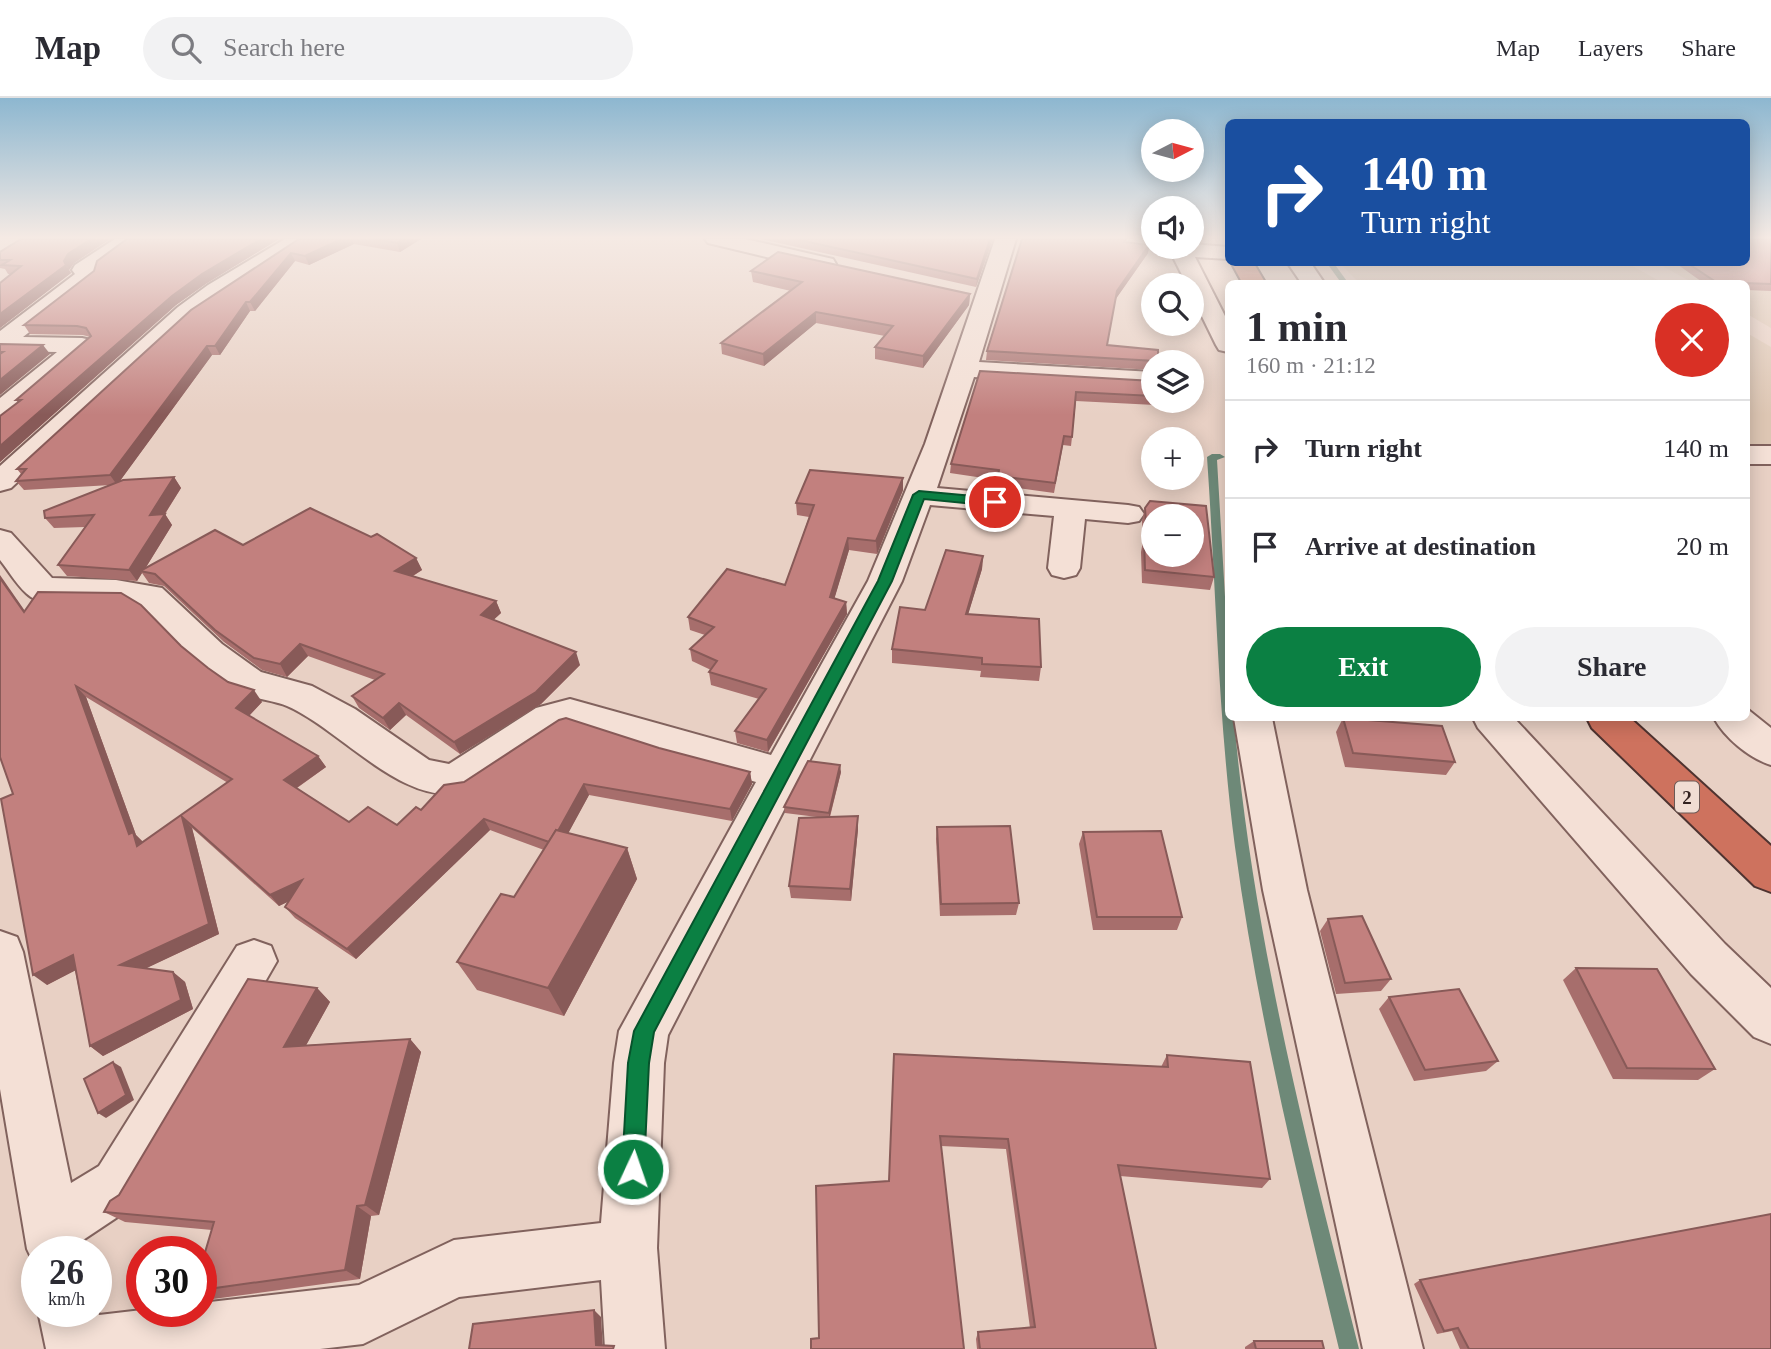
<!DOCTYPE html>
<html lang="en">
<head>
<meta charset="utf-8">
<style>
  :root { --surface:#fff; --page:#f2f2f3; --text:#2b2b33; --muted:#7c7c81; --line:#e1e1e2; --accent:#0b8043 }
  body { margin:0; font-family:"Times New Roman",serif; background:var(--page); color:var(--text); height:100vh; display:flex; flex-direction:column; font-size:26px; white-space:nowrap }
  * { box-sizing:border-box; margin:0 }
  p { font-size:23px; color:var(--muted) }
  .icon { flex:none; width:38px; height:38px; fill:none; stroke:currentColor; stroke-width:2; stroke-linecap:round; stroke-linejoin:round }
  .map { position:relative; flex:1; overflow:hidden }
  .side { position:absolute; left:1225px; top:182px; width:525px; height:441px; display:flex; flex-direction:column; background:var(--surface); border-radius:10px; box-shadow:0 4px 18px #0003 }
  .side>* { flex:none }
  .hud { position:absolute; left:1225px; top:21px; width:525px; height:147px; border-radius:10px; box-shadow:0 4px 18px #0003; background:#1a4fa0; color:#fff; overflow:hidden }
  .needle { width:46px; rotate:84deg }
  .tools { position:absolute; left:1141px; top:21px; display:grid; gap:14px }
  .tools a { display:grid; place-items:center; width:63px; height:63px; border-radius:50%; background:var(--surface); box-shadow:0 4px 18px #0003; font-size:35px }
  .speed { position:absolute; left:21px; top:1138px; display:flex; gap:14px; font-size:35px; font-weight:700; text-align:center }
  .speed>* { display:grid; place-content:center; width:91px; height:91px; border-radius:50%; background:var(--surface); box-shadow:0 4px 18px #0003; line-height:1 }
  .speed small { font-size:18px; font-weight:400 }
  .speed .limit { border:10px solid #d22; background:#fff; color:#111 }
  .pin { position:absolute; display:grid; place-items:center; width:60px; height:60px; color:#fff; margin:-30px; border:4px solid #fff; border-radius:50%; box-shadow:0 2px 7px #0007 }
  .me { position:absolute; width:77px; margin:-38px; rotate:3deg; stroke-linejoin:round; filter:drop-shadow(0 0 5px #0008) }
  .turn { display:flex; align-items:center; gap:24px; height:147px; padding:0 21px; font-size:32px }
  .turn .icon { width:91px; height:91px; stroke-width:2.5 }
  .turn b { display:block; font-size:49px; line-height:60px }
  .round { display:grid; place-items:center; flex:none; width:74px; height:74px; border-radius:37px; background:var(--page) }
  .summary { display:flex; align-items:center; justify-content:space-between; height:119px; padding:0 21px }
  h1 { font-size:42px; font-weight:700; line-height:52px }
  .button { display:flex; gap:14px; margin-top:auto; padding:14px 21px }
  .button a { flex:1; height:80px; border-radius:42px; background:var(--accent); color:#fff; font-size:28px; font-weight:700; line-height:80px; text-align:center }
  .button a+a { background:var(--page); color:var(--text) }
  ul { padding:0; list-style:none }
  li { display:flex; align-items:center; gap:21px; height:98px; padding:0 21px; border-top:2px solid var(--line) }
  li div { flex:1 }
  li b { display:block; font-size:26px }
  li em { font-style:normal }
  header { display:flex; align-items:center; gap:42px; box-sizing:border-box; height:98px; padding:0 35px; background:var(--surface); border-bottom:2px solid var(--line) }
  header strong { font-size:33px }
  nav { display:flex; gap:38px; margin-inline-start:auto; font-size:24px }
  .search { width:490px; height:63px; background:var(--page); display:flex; align-items:center; gap:18px; box-sizing:border-box; padding:0 24px; border-radius:38px; color:var(--muted); font-size:26px }
  .map>svg:first-child { display:block }
</style>
</head>
<body>
<header>
<strong>Map</strong>
<div class="search"><svg class="icon" aria-label="search" viewBox="0 0 24 24"><circle cx="10" cy="10" r="6"/><path d="M15 15l6 6"/></svg>Search here</div>
<nav><a>Map</a><a>Layers</a><a>Share</a></nav>
</header>
<div class="map">
<svg width="1771" height="1251" viewBox="0 0 1771 1251">
  <rect width="100%" height="100%" fill="#e8d0c4"/>
  <g fill="#ddc6b3">
    <polygon points="1771,141 1771,230 1747,216 1746,186 1693,185 1657,165 1746,164"/>
    <polygon points="1340,165 1627,165 1663,185 1359,185"/>
    <polygon points="1747,235 1771,249 1771,351 1747,350"/>
  </g>
  <g fill="none" stroke-linecap="round" stroke-linejoin="round">
    <g fill="#6e8978" fill-rule="evenodd">
      <polygon points="1326,164 1333,164 1349,186 1342,186"/>
      <path d="M1212,356h8l5,3 -8,3 11,188v70h6c18,214 72,423 125,631h-20c-40,-166 -81,-332 -104,-502 -17,-129 -19,-260 -28,-390z"/>
    </g>
    <defs>
      <g id="street">
        <polygon points="115,141 140,141 99,171 101,175 98,180 23,239 82,240 91,242 94,247 10,319 0,321 0,300 57,254 0,253 0,233 75,176 72,172 75,167"/>
        <polygon points="285,141 311,141 194,219 11,390 0,393 0,368 178,209 208,187"/>
        <polygon points="705,141 745,141 833,161 836,166 833,171 825,173 708,145"/>
        <path d="M995,141h21l-37,123 174,10v16l-179,-11 -37,111 191,17 11,2 5,7 -5,7 -11,2 -43,-4 -5,49 -4,7 -12,3 -12,-3 -4,-7 6,-52 -124,-11 -28,76 -234,454 -4,28 -7,185 8,101h-60l-4,-69 -142,17 -96,47 -43,5h-274l-8,-38h58v-4l3,8 43,-5 59,1v-8l158,-18 95,-45 147,-17 13,-160 5,-32 137,-249 -186,-55 -8,2 -94,62c-62,20 -126,-61 -181,-85 -17,-7 -40,-7 -55,-18 -19,-13 -37,-27 -53,-44 -12,-11 -24,-28 -38,-37 -23,-16 -88,4 -110,-10 -12,-8 -22,-26 -31,-37v-30l11,3 41,45 64,2 46,8 60,56 39,28 51,14 43,23 74,51 20,4 87,-56 34,-9 201,56 97,-174 57,-137z"/>
        <polygon points="1192,146 1228,149 1228,161 1195,159 1228,224 1228,254 1219,252 1216,247 1192,198 1192,187 1187,187 1168,149 1192,149"/>
        <polygon points="1287,164 1310,164 1325,186 1302,186"/>
        <rect x="1746" y="348" width="25" height="18"/>
        <path d="M1746,610l25,20v37c-22,-7 -46,-27 -57,-47h32z"/>
        <polygon points="1234,620 1272,620 1307,792 1423,1251 1363,1251 1263,792"/>
        <polygon points="1473,620 1514,620 1725,846 1771,890 1771,946 1754,939 1691,876 1478,630"/>
        <polygon points="0,833 17,839 23,854 71,1085 99,1068 237,848 254,842 271,848 277,863 137,1106 83,1142 84,1153 37,1153 37,1172 27,1151 0,991"/>
      </g>
      <g id="highway">
        <polygon points="1231,164 1253,164 1266,186 1243,186"/>
        <polygon points="1587,620 1630,620 1771,748 1771,794 1755,788 1592,630"/>
      </g>
    </defs>
    <use href="#street" stroke="#81625d" stroke-width="4"/>
    <use href="#highway" stroke="#4f3330" stroke-width="4"/>
    <use href="#street" fill="#f4e0d6" fill-rule="evenodd"/>
    <use href="#highway" fill="#ce725e" fill-rule="evenodd"/>
  </g>
  <g fill="#a76e6c" fill-rule="evenodd">
    <polygon points="21,141 110,141 74,165 69,172 71,175 0,230 0,185 11,176 8,176 5,171 0,170 0,154"/>
    <polygon points="127,141 279,141 207,185 176,207 0,364 0,318 18,305 16,302 90,239 83,237 30,236 24,227 94,173"/>
    <polygon points="299,141 421,141 400,154 354,146 309,167 295,163 255,213 250,213 220,257 212,257 119,384 174,379 181,390 165,416 172,427 145,471 243,447 416,460 422,472 413,478 496,503 501,515 493,522 580,567 541,606 460,656 406,617 390,632 359,610 352,598 375,582 308,558 287,579 262,572 224,544 164,488 149,485 142,475 137,483 67,478 58,467 85,429 54,430 45,420 111,387 24,392 16,383 21,376 17,371"/>
    <polygon points="761,141 993,141 976,189"/>
    <polygon points="1022,141 1127,141 1125,144 1149,147 1148,155 1115,202 1107,247 1158,264 1153,264 1153,272 986,262 987,253"/>
    <polygon points="1771,141 1771,193 1746,192 1746,186 1705,186 1674,164 1746,164"/>
    <polygon points="751,173 970,196 969,207 923,270 875,261 875,249 885,238 816,225 764,268 722,256 721,245 791,193 753,184"/>
    <polygon points="980,273 1153,283 1153,303 1156,303 1155,307 1076,303 1071,348 1063,347 1054,395 997,387 997,382 950,375 951,366"/>
    <polygon points="903,392 877,456 849,452 834,501 846,504 847,516 768,654 737,645 735,633 759,601 711,587 709,574 711,572 692,563 690,551 705,537 690,532 688,519 785,487 809,419 797,417 796,405"/>
    <polygon points="1145,410 1214,479 1210,492 1142,485 1141,454 1143,443 1142,423"/>
    <polygon points="983,458 982,471 968,516 1041,569 1039,583 980,579 981,573 892,565 892,551 925,512"/>
    <path d="M25,513l156,35 27,22 20,14 34,20 -13,14 69,40 8,11 -29,21 52,34 48,3 24,-15 238,-62 91,24 2,12 -20,37 -143,-26 -21,38 59,15 10,31 -73,137 -87,-26 -20,-28 57,-65 30,-47 -54,-20 -134,129 -61,-41 -10,-11 4,-6 -10,5 -87,-78 27,106 -73,34 27,4 12,10 8,27 -90,47 -13,-10 -15,-76 -28,15 -34,-191zM86,599l142,86 -85,59 -7,-7z"/>
    <polygon points="1343,620 1455,664 1446,677 1345,669 1336,634"/>
    <polygon points="841,674 830,719 858,731 851,803 791,800 789,788 817,719 785,715 784,709"/>
    <polygon points="937,729 1019,805 1016,817 940,818 936,741"/>
    <polygon points="1083,734 1182,819 1177,832 1093,832 1079,746"/>
    <polygon points="1328,821 1391,881 1381,893 1336,896 1320,833"/>
    <polygon points="1576,870 1715,971 1698,982 1613,981 1563,882"/>
    <polygon points="317,890 330,904 306,947 410,941 421,954 379,1117 371,1118 360,1181 213,1201 201,1196 201,1168 212,1132 125,1124 104,1114"/>
    <polygon points="1389,899 1498,963 1486,973 1414,983 1379,911"/>
    <polygon points="894,956 1161,969 1167,957 1270,1081 1262,1090 1120,1078 1156,1251 977,1251 976,1241 978,1234 1030,1230 1006,1051 941,1048 819,1240 889,1083"/>
    <polygon points="1420,1182 1771,1251 1460,1251 1452,1233 1437,1236 1414,1186"/>
    <polygon points="1254,1243 1324,1251 1245,1251 1245,1249"/>
  </g>
  <g fill="#885a58">
    <polygon points="91,141 110,141 74,165 69,172 64,163 68,156"/>
    <polygon points="261,141 279,141 207,185 176,207 0,364 0,348 172,198 202,176"/>
    <polygon points="342,141 352,141 354,146 309,167 305,158"/>
    <polygon points="404,141 421,141 400,154 397,145"/>
    <polygon points="990,141 993,141 976,189 977,181"/>
    <polygon points="1149,147 1148,155 1115,202 1117,193"/>
    <polygon points="291,155 295,163 255,213 250,204"/>
    <polygon points="66,167 71,175 0,230 0,216"/>
    <polygon points="970,196 969,207 923,270 923,258"/>
    <polygon points="246,204 250,213 220,257 215,248"/>
    <polygon points="816,214 816,225 764,268 763,256"/>
    <polygon points="43,247 50,256 0,297 0,282"/>
    <polygon points="207,248 212,257 117,387 110,377"/>
    <polygon points="174,379 181,390 157,428 150,417"/>
    <polygon points="903,380 903,392 877,456 876,443"/>
    <polygon points="165,416 172,427 143,474 140,473 142,475 137,483 129,472"/>
    <polygon points="848,440 849,452 831,512 830,499"/>
    <polygon points="983,458 982,471 964,530 966,516"/>
    <polygon points="416,460 422,472 401,485 395,473"/>
    <polygon points="0,477 34,526 24,514 0,480"/>
    <polygon points="496,503 501,515 486,529 481,517"/>
    <polygon points="846,504 847,516 768,654 767,642"/>
    <polygon points="300,546 308,558 287,579 280,566"/>
    <polygon points="576,554 580,567 541,606 460,656 454,644"/>
    <polygon points="76,588 86,599 136,737 144,745 137,748 129,736"/>
    <polygon points="254,592 262,604 245,622 236,610"/>
    <polygon points="399,605 406,617 390,632 383,620"/>
    <polygon points="318,658 326,669 292,693 284,682"/>
    <polygon points="840,667 841,674 829,721 829,715"/>
    <polygon points="750,674 752,686 732,723 730,711"/>
    <polygon points="584,686 589,697 557,756 552,745"/>
    <polygon points="858,718 858,731 851,803 850,791"/>
    <polygon points="182,719 192,730 219,836 132,877 120,867"/>
    <polygon points="484,721 490,732 356,861 347,851"/>
    <polygon points="627,750 637,781 564,918 548,890"/>
    <polygon points="302,782 311,793 279,808 270,797"/>
    <polygon points="73,857 86,867 47,887 33,877"/>
    <polygon points="173,874 185,884 193,911 103,958 90,948"/>
    <polygon points="317,890 330,904 298,962 284,949"/>
    <polygon points="410,941 421,954 379,1117 365,1107"/>
    <polygon points="113,964 121,969 134,1002 106,1020 98,1015"/>
    <polygon points="357,1108 371,1118 360,1181 345,1172"/>
    <polygon points="594,1212 601,1219 603,1251 596,1247"/>
  </g>
  <g fill="#c2807e" stroke="#885a58" stroke-width="2" fill-rule="evenodd">
    <polygon points="21,141 91,141 68,156 64,163 66,167 0,216 0,185 21,168 2,167 10,162 0,162 0,154"/>
    <polygon points="127,141 261,141 202,176 172,198 0,348 0,318 21,302 16,302 91,238 86,230 77,228 24,227 94,173 97,163"/>
    <polygon points="299,141 342,141 305,158 291,155 250,204 246,204 215,248 207,248 110,377 16,383 26,371 17,371 191,212"/>
    <polygon points="374,141 404,141 397,145"/>
    <polygon points="795,141 990,141 977,181"/>
    <polygon points="1022,141 1125,141 1124,144 1149,147 1117,193 1107,247 1158,252 1158,264 1155,264 1155,263 987,253"/>
    <polygon points="1746,141 1771,141 1771,186 1716,184 1686,164 1746,164"/>
    <polygon points="778,154 970,196 923,258 875,249 893,228 816,214 763,256 721,245 802,184 751,173"/>
    <polygon points="0,246 43,247 0,282 0,256 3,254 0,254"/>
    <polygon points="980,273 1153,283 1153,298 1076,294 1072,339 1064,338 1055,385 998,378 999,372 951,366"/>
    <polygon points="810,372 903,380 876,443 848,440 830,499 846,504 767,642 735,633 766,591 709,574 717,563 690,551 714,529 688,519 727,471 785,487 814,407 796,405"/>
    <polygon points="174,379 150,417 165,416 129,472 58,467 94,417 45,420 44,413 123,382"/>
    <path d="M1150,403l56,5 8,71 -69,-7 -1,-32 3,1 -2,-31zM1153,418h39v39h-39z"/>
    <polygon points="310,410 371,439 377,436 416,460 395,473 496,503 481,517 576,554 536,594 454,644 399,605 383,620 352,598 384,576 300,546 280,566 254,560 215,532 155,476 140,473 215,432 243,447"/>
    <polygon points="946,452 983,458 966,516 1039,521 1041,569 982,566 982,560 892,551 900,509 925,512"/>
    <path d="M0,480l24,34 14,-20 83,1 20,12 40,41 27,22 20,14 26,8 -18,18 82,48 -34,24 65,42 19,-15 29,18 19,-18 5,3 23,-25 20,-3 95,-62 7,-2 93,30 91,24 -20,37 -146,-25 -26,47 -2,-1 -7,12 -65,-23 -137,130 -62,-42 17,-27 -32,15 -88,-78 27,107 -89,41 53,7 8,28 -91,46 -17,-91 -40,20 -32,-176 12,-5 -13,-37zM76,588l156,93 -95,67 -4,-14 -4,2z"/>
    <polygon points="1343,620 1442,628 1455,664 1353,655"/>
    <polygon points="808,663 840,667 829,715 784,709"/>
    <polygon points="858,718 850,791 789,788 799,720"/>
    <polygon points="1010,728 1019,805 941,806 937,729"/>
    <polygon points="556,732 627,750 548,890 457,864 501,796 514,799"/>
    <polygon points="1161,733 1182,819 1097,819 1083,734"/>
    <polygon points="1362,818 1391,881 1345,885 1328,821"/>
    <polygon points="1576,870 1657,871 1715,971 1627,970"/>
    <polygon points="248,881 317,890 284,949 410,941 365,1107 357,1108 345,1172 201,1192 201,1168 214,1124 104,1114 110,1103 119,1097"/>
    <polygon points="1459,891 1498,963 1425,972 1389,899"/>
    <polygon points="894,956 1168,969 1167,957 1250,964 1270,1081 1118,1067 1156,1251 980,1251 978,1234 1035,1229 1008,1041 940,1038 964,1251 811,1251 811,1241 819,1240 816,1088 889,1083"/>
    <polygon points="113,964 126,997 98,1015 84,981"/>
    <polygon points="1771,1116 1771,1251 1469,1251 1458,1230 1444,1233 1420,1182"/>
    <polygon points="594,1212 596,1247 614,1248 613,1251 469,1251 473,1226"/>
    <polygon points="1254,1243 1322,1243 1324,1251 1256,1251"/>
  </g>
  <linearGradient id="sky" x2="0" y2="1"><stop stop-color="#8db7d0"/><stop offset="0.44" stop-color="#f5eae4"/><stop offset="1" stop-color="#f5eae4" stop-opacity="0"/></linearGradient>
  <rect width="1771" height="317" fill="url(#sky)"/>
  <polygon fill="#0b8043" stroke="#07532c" stroke-width="2" points="919,393 995,400 1001,404 995,408 924,401 892,483 654,934 649,965 644,1071 641,1079 633,1082 625,1079 622,1071 628,965 634,933 878,483 913,397"/>
  <g text-anchor="middle" dominant-baseline="central" stroke-width="5" stroke-linejoin="round" paint-order="stroke">
    <rect fill="#f1ddd3" stroke="#6c5955" stroke-width="2" x="1675" y="683.5" width="24" height="31" rx="5"/>
    <g font-size="19" font-weight="bold" fill="#33211f">
      <text x="1687" y="699">2</text>
    </g>
  </g>
</svg>
<div class="tools">
<a><svg class="needle" viewBox="-14 -14 28 28"><path d="M0-13l5 13h-10z" fill="#e53935"/><path d="M0 13l5-13h-10z" fill="#7c7c81"/></svg></a>
<a><svg class="icon" aria-label="sound" viewBox="0 0 24 24"><path d="M4 9h4l5-4v14l-5-4H4zM17 9q2 3 0 6"/></svg></a>
<a><svg class="icon" aria-label="search" viewBox="0 0 24 24"><circle cx="10" cy="10" r="6"/><path d="M15 15l6 6"/></svg></a>
<a><svg class="icon" aria-label="layers" viewBox="0 0 24 24"><path d="M12 4l9 5-9 5-9-5zM3 14l9 5 9-5"/></svg></a>
<a>+</a>
<a>−</a>
</div>
<div class="speed"><div>26<small>km/h</small></div><div class="limit">30</div></div>
<div class="pin" style="left:995px;top:404px;background:#d93025"><svg class="icon" aria-label="arrive" viewBox="0 0 24 24"><path d="M6 21V4h12l-3 4 3 4H6"/></svg></div>
<svg class="me" style="left:633px;top:1071px" viewBox="-20 -20 40 40"><circle r="17" fill="#0b8043" stroke="#fff" stroke-width="3"/><path d="M0-11L8 9 0 5-8 9z" fill="#fff"/></svg>
<div class="hud">
<div class="turn"><svg class="icon" aria-label="right" viewBox="0 0 24 24"><path d="M7 20v-9h11M14 6l5 5-5 5"/></svg><div><b>140 m</b>Turn right</div></div>
</div>
<section class="side">
<div class="summary"><div><h1>1 min</h1><p>160 m · 21:12</p></div><a class="round" style="background:#d93025;color:#fff"><svg class="icon" aria-label="close" viewBox="0 0 24 24"><path d="M6 6l12 12M18 6L6 18"/></svg></a></div>
<ul>
<li><svg class="icon" aria-label="right" viewBox="0 0 24 24"><path d="M7 20v-9h11M14 6l5 5-5 5"/></svg><div><b>Turn right</b></div><em>140 m</em></li>
<li><svg class="icon" aria-label="arrive" viewBox="0 0 24 24"><path d="M6 21V4h12l-3 4 3 4H6"/></svg><div><b>Arrive at destination</b></div><em>20 m</em></li>
</ul>
<div class="button"><a>Exit</a><a>Share</a></div>
</section>
</div>
</body>
</html>
